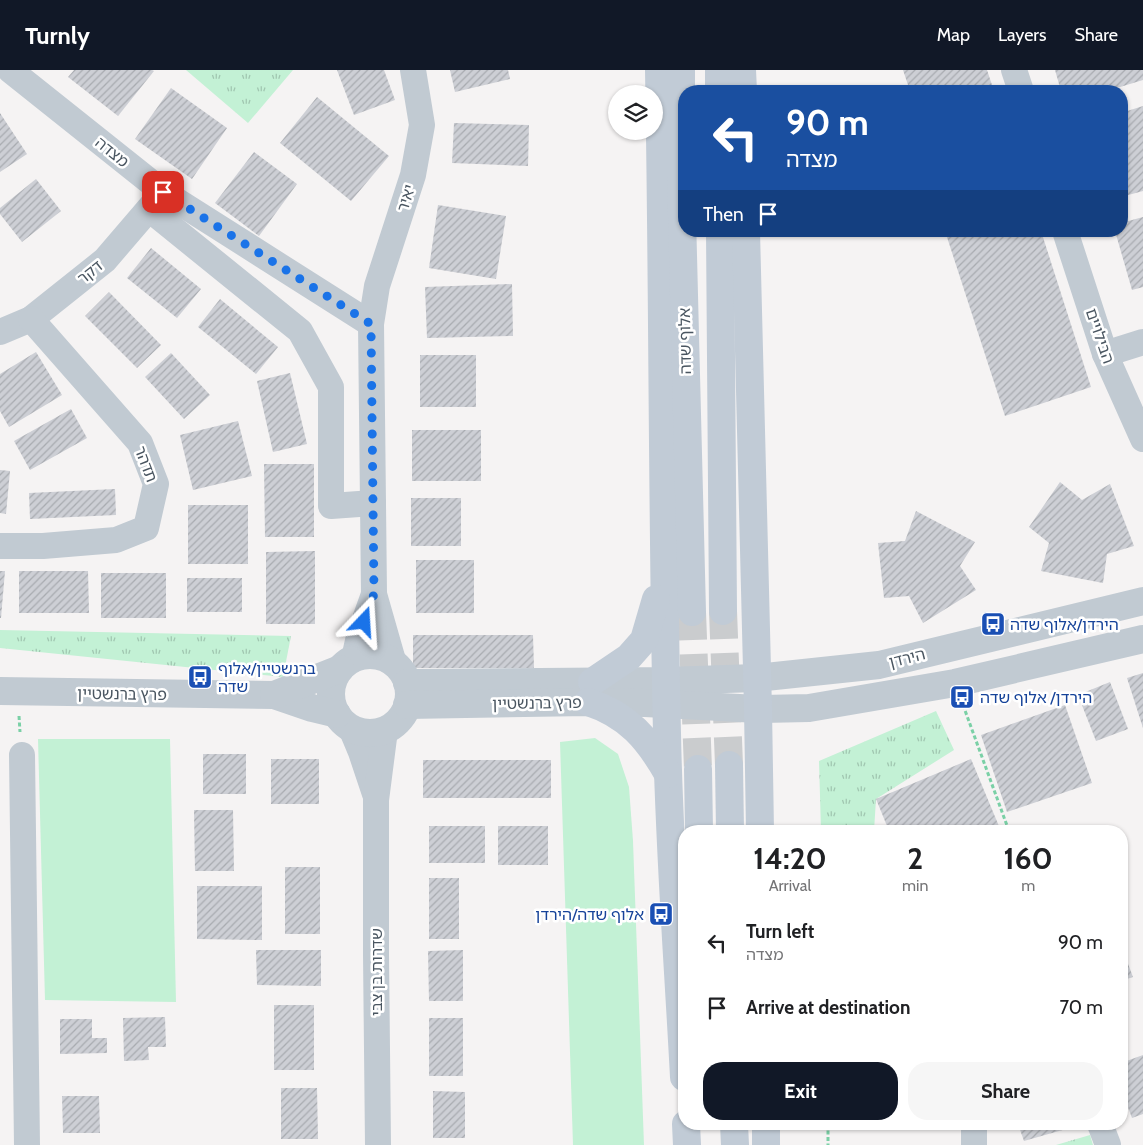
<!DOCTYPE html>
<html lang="en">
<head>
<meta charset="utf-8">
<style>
  :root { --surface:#fff; --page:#f6f6f6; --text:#202124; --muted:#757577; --accent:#111827 }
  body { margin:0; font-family:Cabin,"Noto Sans Hebrew",sans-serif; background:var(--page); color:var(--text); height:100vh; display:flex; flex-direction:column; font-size:19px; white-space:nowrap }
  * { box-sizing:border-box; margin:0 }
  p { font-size:16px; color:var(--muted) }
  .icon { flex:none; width:28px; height:28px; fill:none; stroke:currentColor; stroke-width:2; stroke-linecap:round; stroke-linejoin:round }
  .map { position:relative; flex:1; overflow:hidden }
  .details { position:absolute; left:678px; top:755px; width:450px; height:305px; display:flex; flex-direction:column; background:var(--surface); border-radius:20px; box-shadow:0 1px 4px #0004 }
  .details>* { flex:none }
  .top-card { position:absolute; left:678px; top:15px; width:450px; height:152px; border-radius:20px; box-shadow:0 1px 4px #0004; background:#1a4fa0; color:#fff; overflow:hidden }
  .fabs { position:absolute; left:608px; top:15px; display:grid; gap:10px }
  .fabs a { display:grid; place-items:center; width:55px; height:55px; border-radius:50%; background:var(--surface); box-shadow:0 1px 4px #0004; font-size:25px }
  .pin { position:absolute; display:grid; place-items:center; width:42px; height:42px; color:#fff; margin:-21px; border-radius:10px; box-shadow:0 2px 8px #0006 }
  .me { position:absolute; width:55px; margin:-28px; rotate:20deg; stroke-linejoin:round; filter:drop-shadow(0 0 4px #0008) }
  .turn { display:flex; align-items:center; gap:18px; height:105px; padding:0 25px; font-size:22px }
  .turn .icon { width:65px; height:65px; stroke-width:2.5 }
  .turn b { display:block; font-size:35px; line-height:42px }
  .then { display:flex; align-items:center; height:48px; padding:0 25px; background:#0003; gap:10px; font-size:19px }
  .eta { display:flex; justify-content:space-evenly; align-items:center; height:85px; text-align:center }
  .eta b { font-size:30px; font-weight:700; line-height:35px }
  .primary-button { display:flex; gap:10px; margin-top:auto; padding:10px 25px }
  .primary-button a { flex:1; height:58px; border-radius:20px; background:var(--accent); color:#fff; font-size:20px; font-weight:700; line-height:58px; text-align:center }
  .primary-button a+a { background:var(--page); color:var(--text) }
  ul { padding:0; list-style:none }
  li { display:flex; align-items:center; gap:15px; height:65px; padding:0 25px }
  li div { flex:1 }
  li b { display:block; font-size:19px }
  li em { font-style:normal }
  header { display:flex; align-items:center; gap:30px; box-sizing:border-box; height:70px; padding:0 25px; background:var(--accent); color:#fff }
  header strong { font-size:24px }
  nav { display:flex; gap:28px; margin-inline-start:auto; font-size:18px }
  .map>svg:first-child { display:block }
</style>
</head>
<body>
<header>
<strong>Turnly</strong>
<nav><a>Map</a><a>Layers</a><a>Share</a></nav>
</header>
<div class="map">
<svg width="1143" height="1075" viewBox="0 0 1143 1075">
  <defs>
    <pattern id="park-tufts" width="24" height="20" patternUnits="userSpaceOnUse" patternTransform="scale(1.25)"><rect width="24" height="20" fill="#c3f1d5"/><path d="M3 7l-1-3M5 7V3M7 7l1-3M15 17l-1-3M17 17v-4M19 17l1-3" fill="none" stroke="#a0c6b0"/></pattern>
    <pattern id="building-hatch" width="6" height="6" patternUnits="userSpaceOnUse" patternTransform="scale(1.25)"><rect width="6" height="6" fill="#cdcfd5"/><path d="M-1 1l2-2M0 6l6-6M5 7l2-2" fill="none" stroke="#a8abb0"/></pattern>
  </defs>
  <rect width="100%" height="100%" fill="#f5f3f3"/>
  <g fill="#c3f1d5">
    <polygon points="595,668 618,684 629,717 633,771 644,1075 573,1075 560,672"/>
    <polygon points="38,669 170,669 176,932 45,930"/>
  </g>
  <g fill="url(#park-tufts)">
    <polygon points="186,0 293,0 248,53"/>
    <polygon points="0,560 291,566 283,607 0,578"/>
    <polygon points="936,641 954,680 876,729 874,761 821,761 819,691"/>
    <polygon points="1090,1065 1093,1075 1056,1075"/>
  </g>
  <g fill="url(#building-hatch)">
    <polygon points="74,0 152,0 154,1 118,46 68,7"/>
    <polygon points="337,0 384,0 395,30 354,45"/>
    <polygon points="450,0 508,0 510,9 455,22"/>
    <polygon points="903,0 987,0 994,21 910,21"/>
    <polygon points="1055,0 1143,0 1143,10 1107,21 1061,21"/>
    <polygon points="171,18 227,58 192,109 135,69"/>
    <polygon points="317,27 389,86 351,131 280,73"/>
    <polygon points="1143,36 1143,121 1121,127 1121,43"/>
    <polygon points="0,43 27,84 0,102"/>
    <polygon points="454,53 529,55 528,96 452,93"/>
    <polygon points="254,82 297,114 259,166 215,133"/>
    <polygon points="36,109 61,141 22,172 0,144 0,138"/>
    <polygon points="438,135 506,146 496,209 429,198"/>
    <polygon points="1143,147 1143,217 1132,220 1115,161 1121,161 1121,153"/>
    <polygon points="945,161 1041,161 1091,317 1005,346"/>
    <polygon points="151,178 201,219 177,248 127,208"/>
    <polygon points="512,214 513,266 427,268 425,217"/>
    <polygon points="109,222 161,275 137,298 85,246"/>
    <polygon points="220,229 278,277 256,304 198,257"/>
    <polygon points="36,282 62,325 9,357 0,341 0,304"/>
    <polygon points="171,283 210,325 184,349 145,307"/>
    <rect x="420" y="285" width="56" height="52"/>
    <polygon points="290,303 307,374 273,382 257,311"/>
    <polygon points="71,339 87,368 30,400 14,371"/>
    <polygon points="238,351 252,406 193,420 180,365"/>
    <rect x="412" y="360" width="69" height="51"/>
    <polygon points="264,394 314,394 314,467 265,467"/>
    <polygon points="0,400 10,401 6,444 0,443"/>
    <polygon points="1060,412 1082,430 1110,414 1134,476 1107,484 1103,513 1041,501 1049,473 1029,457"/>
    <polygon points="115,419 116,445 30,449 29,423"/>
    <rect x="411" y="428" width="50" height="48"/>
    <rect x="188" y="435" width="60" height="59"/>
    <polygon points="916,441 975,472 960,496 976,520 923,553 909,526 884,528 878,473 905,471"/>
    <polygon points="315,481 315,554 266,554 266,482"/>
    <rect x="416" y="490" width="58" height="53"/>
    <polygon points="0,501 5,501 1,548 0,548"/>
    <polygon points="19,501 88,501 89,543 19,543"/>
    <rect x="101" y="503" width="65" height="45"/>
    <rect x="187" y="508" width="55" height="34"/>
    <polygon points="413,565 533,565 534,598 413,598"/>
    <polygon points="1143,603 1143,658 1127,608"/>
    <polygon points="1110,612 1128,659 1096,671 1078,625"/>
    <polygon points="1065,635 1092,713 1007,742 981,665"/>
    <rect x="203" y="684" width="43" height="40"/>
    <rect x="271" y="689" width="48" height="45"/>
    <polygon points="971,689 1001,761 889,761 876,729"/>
    <rect x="423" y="690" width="128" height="38"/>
    <polygon points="194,740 233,740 234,801 195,801"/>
    <rect x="429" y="756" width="56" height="37"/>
    <rect x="498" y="756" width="50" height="39"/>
    <rect x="285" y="797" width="35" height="67"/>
    <rect x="429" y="808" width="30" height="61"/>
    <polygon points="197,816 262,816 262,870 197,869"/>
    <polygon points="1121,875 1133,907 1121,911"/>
    <polygon points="256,880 321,880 321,916 257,915"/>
    <polygon points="463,880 463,931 429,931 428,881"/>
    <rect x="274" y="935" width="40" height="65"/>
    <polygon points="165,947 166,977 148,977 149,990 124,991 123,948"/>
    <rect x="429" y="948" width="34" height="58"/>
    <polygon points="60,949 92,949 92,968 107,968 107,983 60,984"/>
    <polygon points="1121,966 1127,981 1121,983"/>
    <polygon points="1143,985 1143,1044 1132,1048 1121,1019 1121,993"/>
    <polygon points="281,1018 317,1018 318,1069 281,1069"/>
    <polygon points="433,1021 465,1022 465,1068 433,1068"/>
    <polygon points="62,1026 99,1026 100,1063 63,1063"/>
    <polygon points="1018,1054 1064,1054 1066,1059 1024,1071"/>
  </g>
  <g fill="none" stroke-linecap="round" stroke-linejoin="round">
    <g stroke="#caccce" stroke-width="28" stroke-dasharray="28 14" stroke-linecap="butt">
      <polyline points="723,541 729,695"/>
      <polyline points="692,542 698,699"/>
    </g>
    <g stroke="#7ad0a6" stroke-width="3" stroke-dasharray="4 2.5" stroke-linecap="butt">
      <polyline points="963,635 1009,761"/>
      <polyline points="19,646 20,662"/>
      <polyline points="828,1054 828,1075"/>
    </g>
    <g stroke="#c1cad2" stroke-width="26">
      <polyline points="10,0 163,122 371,254"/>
      <polyline points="1014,0 1021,21"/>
      <polyline points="149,139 300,261 331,317 331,436 373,433"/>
      <polyline points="1065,161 1105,284 1143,369"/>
      <polyline points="0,262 31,249 105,190 159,127"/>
      <polyline points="1105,284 1143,272"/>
      <polyline points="0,476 43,476 116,470 146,458 156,414 140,373 31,249"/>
      <polyline points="354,589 359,566 374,524"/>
      <polyline points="394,594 374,524 371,254 377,216 413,105 422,55 413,0"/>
      <polyline points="351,658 361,682 375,724"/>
      <polyline points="22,685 27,1075"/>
      <polyline points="1100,1054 1108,1075"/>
      <polyline points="378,1075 376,884 376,730 385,660"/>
      <polyline points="974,1075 974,1054"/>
    </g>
    <g stroke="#c1cad2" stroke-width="28">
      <circle cx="370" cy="624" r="39"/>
      <polyline points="407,613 666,611 756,608 879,595 1143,531"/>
      <polyline points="0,621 274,625 312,638 337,644"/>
      <polyline points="274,625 340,599"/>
      <polyline points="407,635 588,632 645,633 758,639 809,638 955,613 1143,569"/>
    </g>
    <g stroke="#c1cbd6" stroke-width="28">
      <path d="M659,0c4,221 3,442 8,663 2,114 11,229 17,344"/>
      <polyline points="681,0 681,106 692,542"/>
      <polyline points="719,0 719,21"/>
      <polyline points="742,0 743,21"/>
      <polyline points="720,161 723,541"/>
      <polyline points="746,161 758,639 760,761"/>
      <polyline points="592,612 629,587 644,570 656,529"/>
      <path d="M588,632c40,13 60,37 80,72"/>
      <polyline points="729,695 730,761"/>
      <polyline points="698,699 699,761"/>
      <polyline points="686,1054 687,1075"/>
      <polyline points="734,1054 735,1075"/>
      <polyline points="766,1054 766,1075"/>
    </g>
  </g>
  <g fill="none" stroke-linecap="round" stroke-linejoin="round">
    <polyline stroke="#1a73e8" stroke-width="9" stroke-dasharray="0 16.2" points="163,122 371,254 374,524 364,552"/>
  </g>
  <defs>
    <symbol id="bus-square" viewBox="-11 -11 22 22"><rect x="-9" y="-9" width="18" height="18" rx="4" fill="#1a4fb4" stroke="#fff"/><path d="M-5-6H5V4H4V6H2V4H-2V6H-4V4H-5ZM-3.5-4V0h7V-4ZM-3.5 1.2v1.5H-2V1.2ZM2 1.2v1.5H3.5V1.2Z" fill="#fff"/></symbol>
  </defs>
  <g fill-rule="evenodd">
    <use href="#bus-square" x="979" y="540" width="28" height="28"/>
    <use href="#bus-square" x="186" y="593" width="28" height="28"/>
    <use href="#bus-square" x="948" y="613" width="28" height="28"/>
    <use href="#bus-square" x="647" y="830" width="28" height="28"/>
  </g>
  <g text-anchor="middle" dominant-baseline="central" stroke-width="5" stroke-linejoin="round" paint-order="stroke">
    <g font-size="16" fill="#4a5661" stroke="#fff">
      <text transform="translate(112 82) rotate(39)">מצדה</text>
      <text transform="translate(406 128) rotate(-73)">יאיר</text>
      <text transform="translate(90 202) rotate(-39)">דקר</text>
      <text transform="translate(1100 266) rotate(71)">הבילויים</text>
      <text transform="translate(685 271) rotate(-91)">אלוף שדה</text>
      <text transform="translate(146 394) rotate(69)">תדהר</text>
      <text transform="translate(907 588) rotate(-14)">הירדן</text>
      <text transform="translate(122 624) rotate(1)">פרץ ברנשטיין</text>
      <text transform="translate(537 633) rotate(-1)">פרץ ברנשטיין</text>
      <text transform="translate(376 902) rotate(-90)">שדרות בן צבי</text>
    </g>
    <g font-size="16" fill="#164399" stroke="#fff" text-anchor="start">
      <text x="1010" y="554">הירדן/אלוף שדה</text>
      <text x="218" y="598">ברנשטיין/אלוף<tspan x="218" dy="18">שדה</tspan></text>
      <text x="980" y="627">הירדן/ אלוף שדה</text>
      <text x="644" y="844" text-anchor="end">אלוף שדה/הירדן</text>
    </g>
  </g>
</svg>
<div class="fabs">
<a><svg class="icon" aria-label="layers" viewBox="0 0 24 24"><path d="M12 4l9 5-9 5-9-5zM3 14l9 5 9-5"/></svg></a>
</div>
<div class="pin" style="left:163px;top:122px;background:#d93025"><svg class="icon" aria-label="arrive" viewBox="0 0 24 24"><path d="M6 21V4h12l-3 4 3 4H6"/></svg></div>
<svg class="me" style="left:364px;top:552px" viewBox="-20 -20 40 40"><path d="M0-17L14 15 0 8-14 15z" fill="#1a73e8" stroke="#fff" stroke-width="4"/></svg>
<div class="top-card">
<div class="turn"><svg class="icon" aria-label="left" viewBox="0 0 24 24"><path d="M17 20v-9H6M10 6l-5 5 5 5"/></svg><div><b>90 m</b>מצדה</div></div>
<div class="then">Then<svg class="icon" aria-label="arrive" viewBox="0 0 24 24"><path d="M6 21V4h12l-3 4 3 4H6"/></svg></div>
</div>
<section class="details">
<div class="eta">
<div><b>14:20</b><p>Arrival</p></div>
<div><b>2</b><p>min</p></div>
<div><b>160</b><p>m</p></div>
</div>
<ul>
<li><svg class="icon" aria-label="left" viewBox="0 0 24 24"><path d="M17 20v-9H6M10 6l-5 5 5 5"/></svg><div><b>Turn left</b><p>מצדה</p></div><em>90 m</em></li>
<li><svg class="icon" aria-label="arrive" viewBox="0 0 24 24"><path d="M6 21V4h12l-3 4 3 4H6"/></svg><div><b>Arrive at destination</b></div><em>70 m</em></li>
</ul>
<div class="primary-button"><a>Exit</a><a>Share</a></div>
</section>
</div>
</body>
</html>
